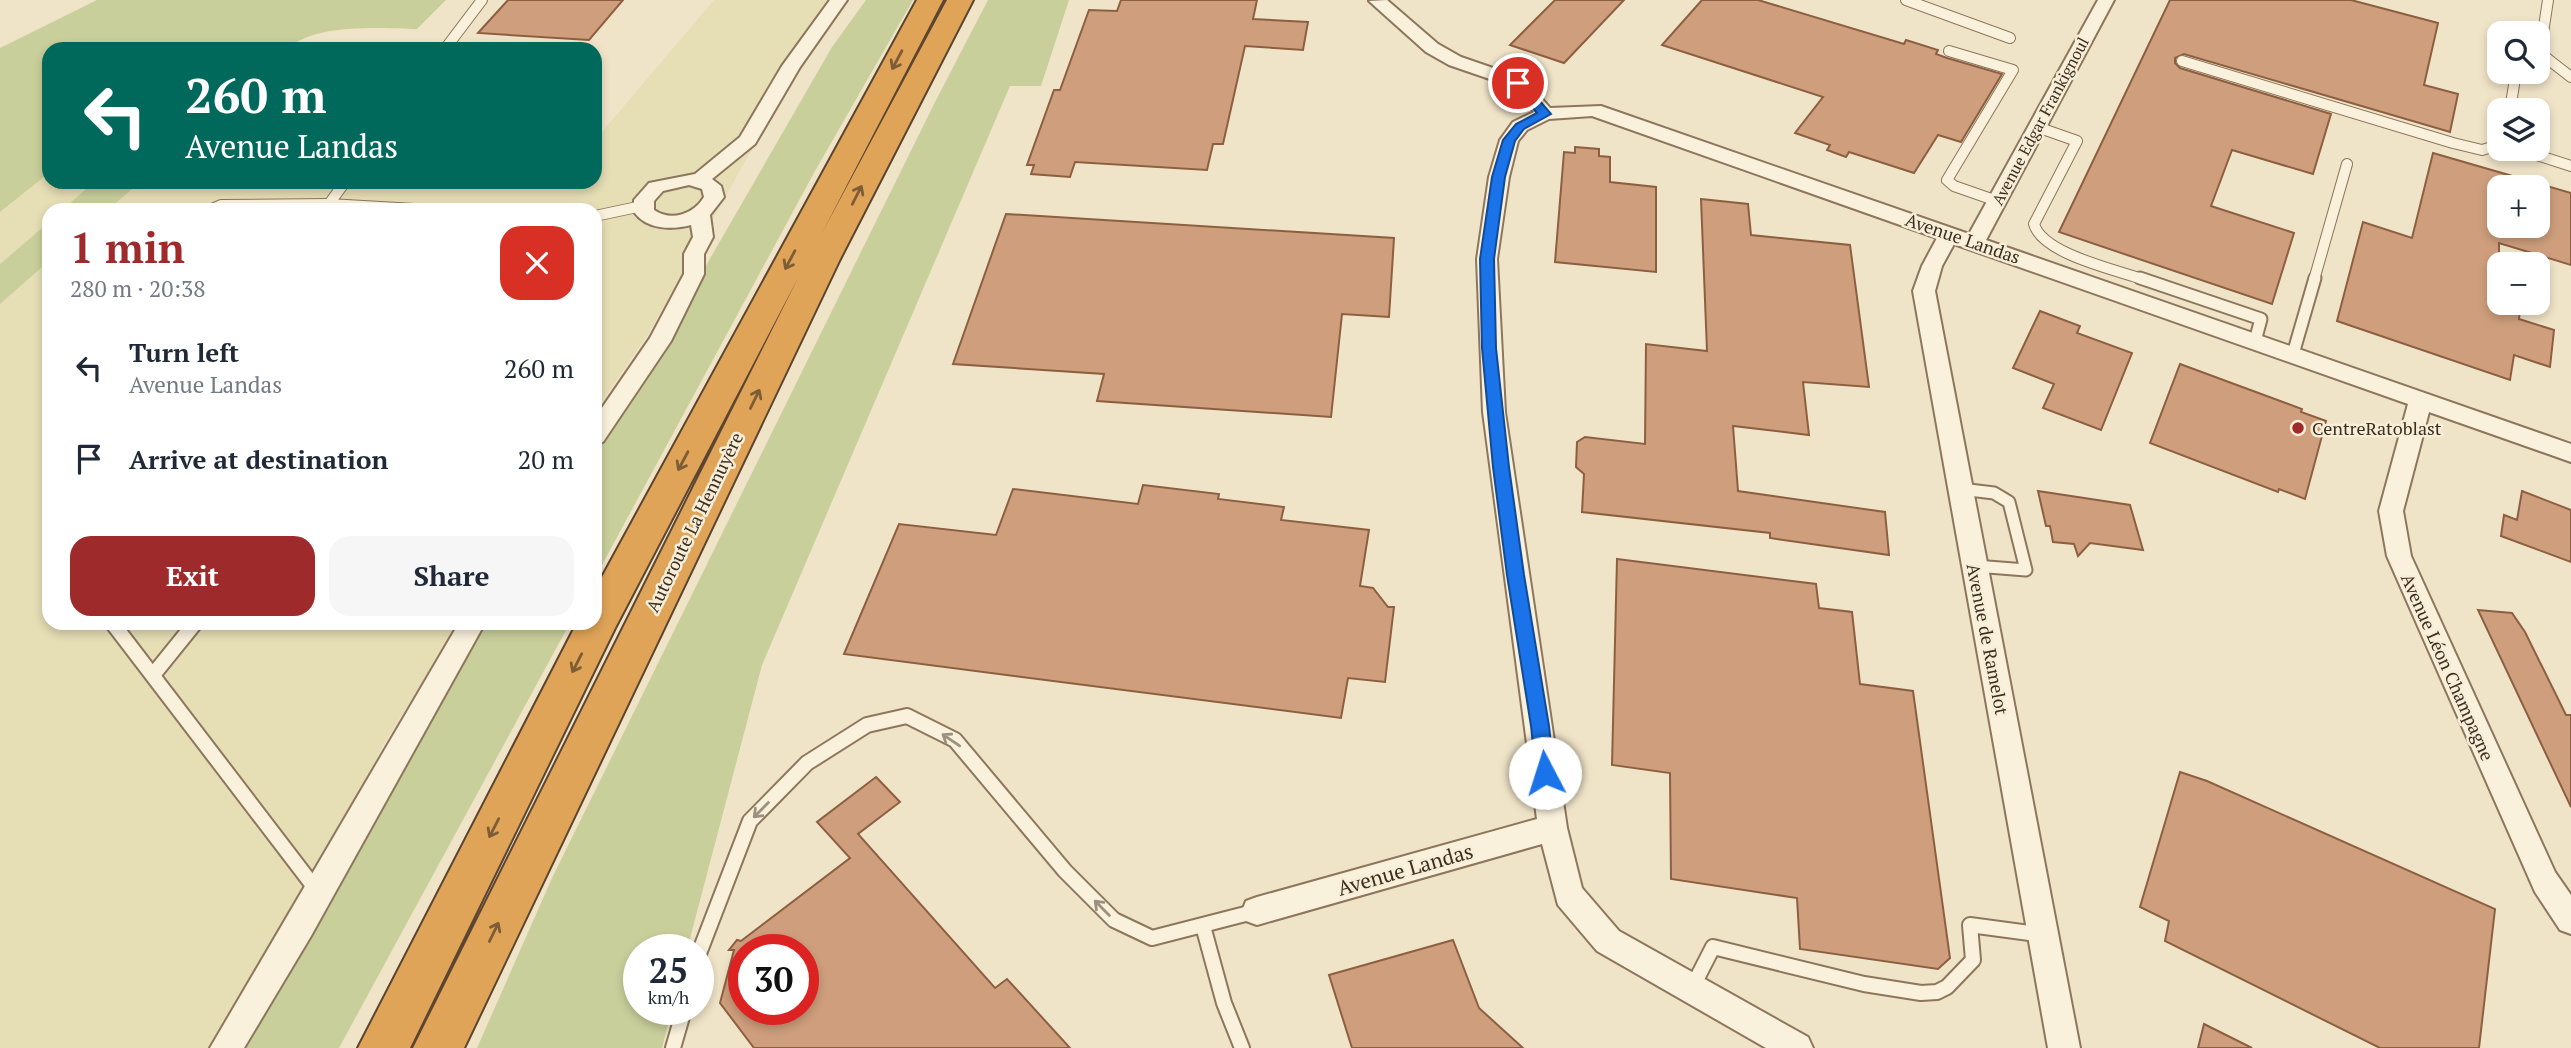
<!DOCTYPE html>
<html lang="en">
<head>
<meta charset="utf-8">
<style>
  :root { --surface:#fff; --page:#f6f6f7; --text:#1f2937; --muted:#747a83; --accent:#9e2a2b }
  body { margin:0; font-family:"PT Serif",serif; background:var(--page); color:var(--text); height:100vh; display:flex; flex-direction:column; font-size:26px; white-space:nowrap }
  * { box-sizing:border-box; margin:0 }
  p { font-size:23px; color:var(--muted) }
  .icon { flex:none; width:38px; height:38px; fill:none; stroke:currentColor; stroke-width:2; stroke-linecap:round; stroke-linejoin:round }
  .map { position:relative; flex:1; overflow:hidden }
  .panel { position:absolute; left:42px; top:203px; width:560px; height:427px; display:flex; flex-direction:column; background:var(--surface); border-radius:21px; box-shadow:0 4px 10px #0003 }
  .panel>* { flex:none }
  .guide { position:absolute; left:42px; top:42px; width:560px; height:147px; border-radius:21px; box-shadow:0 4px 10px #0003; background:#00695c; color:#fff; overflow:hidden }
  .controls { position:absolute; left:2487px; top:21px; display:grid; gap:14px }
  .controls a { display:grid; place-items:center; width:63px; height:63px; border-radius:14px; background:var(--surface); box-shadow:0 4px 10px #0003; font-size:35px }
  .speed { position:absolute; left:623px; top:934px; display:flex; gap:14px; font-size:35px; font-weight:700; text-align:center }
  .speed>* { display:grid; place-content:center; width:91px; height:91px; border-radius:50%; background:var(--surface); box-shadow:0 4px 10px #0003; line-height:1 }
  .speed small { font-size:18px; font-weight:400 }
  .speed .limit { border:10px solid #d22; background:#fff; color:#111 }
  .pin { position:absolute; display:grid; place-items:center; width:60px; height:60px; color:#fff; margin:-30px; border:4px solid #fff; border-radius:50%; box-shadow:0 2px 7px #0007 }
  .me { position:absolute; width:77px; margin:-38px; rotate:355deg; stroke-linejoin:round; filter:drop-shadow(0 0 5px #0008) }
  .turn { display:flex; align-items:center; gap:24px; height:147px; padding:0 28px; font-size:32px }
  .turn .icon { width:91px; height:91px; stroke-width:2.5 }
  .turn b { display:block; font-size:49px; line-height:60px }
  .round { display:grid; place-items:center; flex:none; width:74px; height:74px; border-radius:21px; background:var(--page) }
  .overview { display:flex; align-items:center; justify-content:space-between; height:119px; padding:0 28px }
  h1 { font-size:42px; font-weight:700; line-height:52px; color:var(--accent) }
  .primary-button { display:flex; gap:14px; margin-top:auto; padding:14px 28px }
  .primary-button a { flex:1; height:80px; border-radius:21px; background:var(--accent); color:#fff; font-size:28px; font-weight:700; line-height:80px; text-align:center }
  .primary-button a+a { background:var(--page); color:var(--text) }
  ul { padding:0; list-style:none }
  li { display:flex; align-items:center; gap:21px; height:91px; padding:0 28px }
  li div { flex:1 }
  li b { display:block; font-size:26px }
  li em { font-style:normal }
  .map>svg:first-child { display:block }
</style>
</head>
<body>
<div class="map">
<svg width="2571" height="1048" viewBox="0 0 2571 1048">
  <rect width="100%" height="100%" fill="#f0e4c8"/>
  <g fill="#e6deb5">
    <polygon points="714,0 848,0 789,83 649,333 595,411 595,210 108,210 140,182 595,182 595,140"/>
    <polygon points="49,173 49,182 94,182 62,210 49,210 49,222 0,264 0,212"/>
    <polygon points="49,261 49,623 459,623 383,745 346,824 217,1048 0,1048 0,304"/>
  </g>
  <g fill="#c9cf9b">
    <path d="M97,0h349l-29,29c-37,-1 -101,-6 -130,20h-238v124l-49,39v-164z"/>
    <polygon points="866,0 913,0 815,171 595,578 595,446 670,328 832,47"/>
    <polygon points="988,0 1069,0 1041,86 1010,86 762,665 687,950 639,950 639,1010 672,1010 662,1048 477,1048 552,878 935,102"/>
    <polygon points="94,182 140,182 108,210 62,210"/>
    <polygon points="49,222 49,261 0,304 0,264"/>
    <polygon points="484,623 570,623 339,1048 244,1048 330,906"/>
  </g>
  <g fill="#cf9f7d" stroke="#8d5f41" stroke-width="2" fill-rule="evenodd">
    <polygon points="508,0 623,0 589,40 478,33"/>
    <polygon points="1121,0 1257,0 1253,19 1308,22 1303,50 1245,46 1223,144 1213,144 1207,170 1075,162 1070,177 1031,174 1034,165 1027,165 1054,90 1060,90 1089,10 1117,11"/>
    <polygon points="1555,0 1624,0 1564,63 1510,45"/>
    <polygon points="1702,0 1758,0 1904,44 1906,40 1938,50 1936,54 1947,58 2002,74 1961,142 1938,135 1914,173 1849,152 1846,157 1827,150 1830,145 1795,133 1823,97 1662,45"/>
    <polygon points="2170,0 2351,0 2438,23 2424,85 2458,94 2450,132 2184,54 2175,58 2175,63 2180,68 2331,114 2313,174 2232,150 2211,206 2294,233 2272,304 2059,232"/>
    <polygon points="1575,147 1599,149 1599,156 1610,157 1610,182 1656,187 1656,272 1555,262 1564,152 1575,153"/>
    <path d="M2433,153l138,40v72l-72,-22v60h22l-2,16 35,11 -4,37 -36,-12 -4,25 -173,-59 26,-99 49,16zM2499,187h39v39h-39z"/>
    <polygon points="1701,199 1748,204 1751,235 1850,245 1869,387 1803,382 1809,435 1733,426 1738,491 1885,512 1889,555 1770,538 1770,533 1582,512 1584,474 1576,467 1577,442 1585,437 1645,444 1646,344 1707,351"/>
    <polygon points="1006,214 1394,238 1389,317 1342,314 1331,417 1097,401 1104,374 953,364"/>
    <polygon points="2040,311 2080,326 2077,333 2132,353 2101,430 2043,408 2054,384 2013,368"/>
    <polygon points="2180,364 2302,409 2301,412 2326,421 2305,499 2279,489 2278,492 2150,443"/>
    <polygon points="1143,485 1219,494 1218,499 1284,507 1281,520 1369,530 1360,586 1373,588 1388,607 1394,607 1385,682 1348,678 1341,718 844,654 899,524 996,535 1013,489 1138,504"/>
    <polygon points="2038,491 2130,505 2143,550 2090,543 2078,556 2074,544 2053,542 2050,526 2046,526"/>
    <polygon points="2522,491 2571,510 2571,562 2501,536 2504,515 2517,520"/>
    <polygon points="1617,559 1816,584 1819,608 1852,612 1860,684 1913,691 1950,958 1938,969 1800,949 1797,898 1671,879 1670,773 1612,765"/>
    <polygon points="2478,610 2512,613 2525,632 2566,715 2571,715 2571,807"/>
    <polygon points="2180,772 2207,781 2495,909 2479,1048 2380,1048 2165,941 2169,921 2140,907"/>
    <path d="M876,777l24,25 -42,32 137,154 12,-9 63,69h-316l-34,-45 14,-53h-5l8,-10 4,1 109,-83 -33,-36zM744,950h59v60h-59z"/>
    <polygon points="1453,940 1479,1008 1523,1048 1352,1048 1329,975"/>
    <polygon points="2204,1024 2252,1048 2198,1048"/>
  </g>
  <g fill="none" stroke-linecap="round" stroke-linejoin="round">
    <defs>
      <g id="lane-far2">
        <polyline points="1906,0 2010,38"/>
        <polyline points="2548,0 2540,53 2571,77"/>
        <polyline points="445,49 482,0"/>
        <polyline points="1949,51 2013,70 1947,180 1954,186 1997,201"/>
        <polyline points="2182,61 2453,143 2482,150 2499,145"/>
        <polyline points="2510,110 2516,72"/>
        <path d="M2037,127l40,14 -43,83c8,30 83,46 111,56"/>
        <polyline points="2518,149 2571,166"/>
        <polyline points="345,182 329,204 432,210"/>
        <polyline points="210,210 221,205 329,204"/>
        <polyline points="595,216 642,206"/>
        <polyline points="2314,280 2347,164"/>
      </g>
      <g id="lane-far1">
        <polyline points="2140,278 2261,319 2255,341"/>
        <polyline points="2293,354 2315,278"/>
        <polyline points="1961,489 1994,493 2009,502 2026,570 1975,566"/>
      </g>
      <g id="lane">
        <polyline points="114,625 318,892"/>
        <polyline points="153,675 195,623"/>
        <polyline points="1203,926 1224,1003 1242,1048"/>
        <polyline points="698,956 750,821 807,763 867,725 907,716 955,740 1065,871 1114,920 1152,938 1257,911"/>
        <polyline points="1692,988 1713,947 1864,984 1921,993 1937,992 1947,987 1973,960 1970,925 2044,935"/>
        <polyline points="673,1048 684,1010"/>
      </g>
      <g id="street">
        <path d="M830,0h17l-47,67 -45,77 -43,35 9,7 3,11 -14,18 3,22 -9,17v20l-33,67 -68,101 -8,2v-26l55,-80 34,-64v-20l9,-17 -2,-12c-19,5 -44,5 -57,-13v-12l15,-17 46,-9 45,-37 42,-71zM689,185l13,4 2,8c-10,17 -33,25 -50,13v-9l9,-10z"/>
        <polygon points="1387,0 1438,44 1461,57 1525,79 1550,108 1601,106 1969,234 2098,0 2114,0 1986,240 2571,444 2571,462 2429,412 2403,511 2411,556 2555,872 2571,895 2571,934 2560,930 2535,892 2387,556 2379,511 2408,404 1954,244 1942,266 1935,291 2080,1048 2048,1048 1913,291 1922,266 1937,238 1592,116 1549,119 1527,130 1518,141 1509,177 1497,259 1505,412 1567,828 1582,888 1619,931 1808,1037 1813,1048 1766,1048 1597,951 1558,905 1542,844 1257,925 1246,921 1242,911 1246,901 1257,897 1537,819 1483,412 1477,259 1489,177 1500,140 1513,122 1534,112 1513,87 1449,65 1426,52 1369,1"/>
        <polygon points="459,623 485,623 311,936 244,1048 210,1048"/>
      </g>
      <polygon id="highway" points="917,0 943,0 822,233 947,0 973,0 840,259 464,1048 413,1048 798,278 615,628 410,1048 358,1048 577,623 595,623 595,590"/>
    </defs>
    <use href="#lane-far2" stroke="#8d765c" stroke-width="12"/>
    <use href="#lane-far1" stroke="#8d765c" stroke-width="15"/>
    <use href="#lane" stroke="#8d765c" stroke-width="18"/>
    <use href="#street" stroke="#8d765c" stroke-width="4"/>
    <use href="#highway" stroke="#5b4430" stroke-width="4"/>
    <use href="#lane-far2" stroke="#faf1dc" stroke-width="10"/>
    <use href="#lane-far1" stroke="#faf1dc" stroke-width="11"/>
    <use href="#lane" stroke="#faf1dc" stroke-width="14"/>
    <use href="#street" fill="#faf1dc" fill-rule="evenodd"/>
    <use href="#highway" fill="#e0a458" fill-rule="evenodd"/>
  </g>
  <defs><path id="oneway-shaft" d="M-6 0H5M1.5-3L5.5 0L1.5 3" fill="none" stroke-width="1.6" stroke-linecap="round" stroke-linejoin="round" transform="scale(1.75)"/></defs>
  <g stroke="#7e5d36">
    <use href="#oneway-shaft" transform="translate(897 60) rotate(118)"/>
    <use href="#oneway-shaft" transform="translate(857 195) rotate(-63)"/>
    <use href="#oneway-shaft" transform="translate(790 260) rotate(118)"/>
    <use href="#oneway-shaft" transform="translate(755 399) rotate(-64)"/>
    <use href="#oneway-shaft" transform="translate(683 461) rotate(118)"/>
    <use href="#oneway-shaft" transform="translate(577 663) rotate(117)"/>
    <use href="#oneway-shaft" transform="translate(494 828) rotate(117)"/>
    <use href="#oneway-shaft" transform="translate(494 932) rotate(-64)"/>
  </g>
  <g stroke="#9c907e">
    <use href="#oneway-shaft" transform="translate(951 740) rotate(-146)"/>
    <use href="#oneway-shaft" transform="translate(761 810) rotate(135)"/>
    <use href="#oneway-shaft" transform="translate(1102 908) rotate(-135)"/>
  </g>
  <polygon fill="#1a73e8" stroke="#114b97" stroke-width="2" points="1514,81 1523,81 1551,114 1524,129 1515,141 1505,177 1494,259 1496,348 1509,467 1524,575 1549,726 1554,773 1551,779 1545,781 1538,779 1536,773 1531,726 1507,575 1493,467 1482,348 1480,259 1492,177 1503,140 1516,124 1537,113 1514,86"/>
  <circle fill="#9e2a2b" stroke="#f7eed8" stroke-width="2.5" cx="2298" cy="428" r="7"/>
  <g text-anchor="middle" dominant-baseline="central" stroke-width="5" stroke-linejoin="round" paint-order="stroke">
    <g font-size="16" fill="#3d2e20" stroke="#f7eed8">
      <text transform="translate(2040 121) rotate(-62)">Avenue Edgar Frankignoul</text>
    </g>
    <g font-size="18" fill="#3d2e20" stroke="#f7eed8">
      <text transform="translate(1963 238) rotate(19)">Avenue Landas</text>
      <text transform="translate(694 522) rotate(-64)">Autoroute La Hennuyère</text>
      <text transform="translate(1988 639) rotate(79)">Avenue de Ramelot</text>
      <text transform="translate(2448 667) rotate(66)">Avenue Léon Champagne</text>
    </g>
    <g font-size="18" fill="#3d2e20" stroke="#f7eed8" text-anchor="start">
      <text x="2312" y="428">CentreRatoblast</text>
    </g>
    <g font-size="21" fill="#3d2e20" stroke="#f7eed8">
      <text transform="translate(1405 869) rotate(-16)">Avenue Landas</text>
    </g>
  </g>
</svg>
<div class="controls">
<a><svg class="icon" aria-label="search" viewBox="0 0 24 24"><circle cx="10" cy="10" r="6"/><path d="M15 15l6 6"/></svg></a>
<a><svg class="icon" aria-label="layers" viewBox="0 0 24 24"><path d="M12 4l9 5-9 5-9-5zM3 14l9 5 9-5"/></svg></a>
<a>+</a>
<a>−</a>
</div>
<div class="speed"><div>25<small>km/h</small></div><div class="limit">30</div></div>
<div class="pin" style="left:1518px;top:83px;background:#d93025"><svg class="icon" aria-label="arrive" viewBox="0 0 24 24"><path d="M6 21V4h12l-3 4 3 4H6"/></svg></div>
<svg class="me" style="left:1545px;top:773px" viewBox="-20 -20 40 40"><circle r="19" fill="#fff"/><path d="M0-13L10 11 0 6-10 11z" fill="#1a73e8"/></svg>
<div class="guide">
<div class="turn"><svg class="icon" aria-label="left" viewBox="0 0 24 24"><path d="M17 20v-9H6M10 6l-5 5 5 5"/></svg><div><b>260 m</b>Avenue Landas</div></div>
</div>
<section class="panel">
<div class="overview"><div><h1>1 min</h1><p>280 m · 20:38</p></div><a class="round" style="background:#d93025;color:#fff"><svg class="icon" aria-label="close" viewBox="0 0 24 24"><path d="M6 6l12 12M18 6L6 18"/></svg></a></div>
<ul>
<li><svg class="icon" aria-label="left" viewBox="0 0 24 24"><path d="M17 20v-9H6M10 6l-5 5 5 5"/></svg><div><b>Turn left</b><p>Avenue Landas</p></div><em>260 m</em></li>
<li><svg class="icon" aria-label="arrive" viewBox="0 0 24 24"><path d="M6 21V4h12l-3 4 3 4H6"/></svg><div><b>Arrive at destination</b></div><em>20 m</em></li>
</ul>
<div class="primary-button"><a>Exit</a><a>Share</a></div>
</section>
</div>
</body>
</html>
